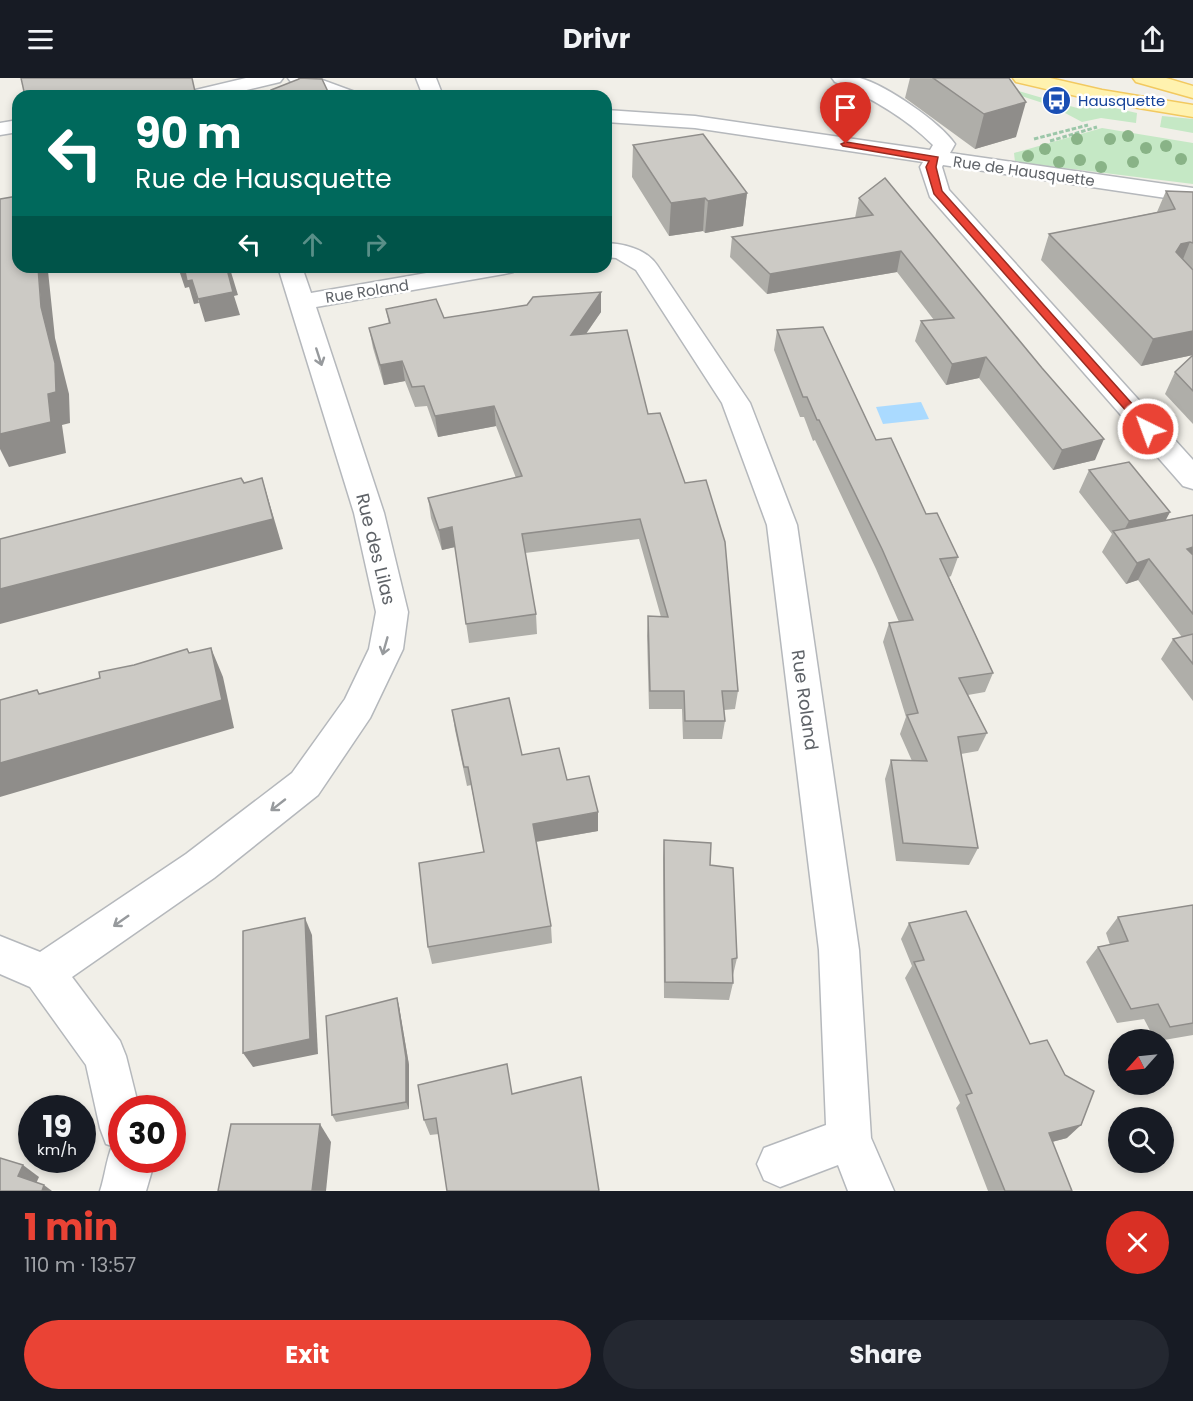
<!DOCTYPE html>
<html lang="en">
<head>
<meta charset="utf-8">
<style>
  :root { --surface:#171b24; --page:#242831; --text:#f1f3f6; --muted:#9ea1a6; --accent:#ea4335 }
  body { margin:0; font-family:Poppins,sans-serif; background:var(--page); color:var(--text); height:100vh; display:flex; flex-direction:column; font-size:22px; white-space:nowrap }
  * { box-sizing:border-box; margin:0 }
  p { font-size:20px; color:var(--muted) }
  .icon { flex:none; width:33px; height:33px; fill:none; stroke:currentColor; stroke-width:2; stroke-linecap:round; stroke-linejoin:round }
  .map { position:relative; height:1113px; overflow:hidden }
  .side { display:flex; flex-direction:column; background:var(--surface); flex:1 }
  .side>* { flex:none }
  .top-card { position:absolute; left:12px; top:12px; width:600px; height:183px; border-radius:18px; box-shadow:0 3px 9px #0003; background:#00695c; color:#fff; overflow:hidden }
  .needle { width:39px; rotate:243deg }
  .controls { position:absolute; left:1108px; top:951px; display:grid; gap:12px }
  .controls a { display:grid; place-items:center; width:66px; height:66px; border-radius:50%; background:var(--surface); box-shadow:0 3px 9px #0003; font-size:30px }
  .speed { position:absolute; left:18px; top:1017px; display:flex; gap:12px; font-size:30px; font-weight:700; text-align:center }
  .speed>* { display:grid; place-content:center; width:78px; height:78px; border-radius:50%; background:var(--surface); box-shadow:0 3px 9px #0003; line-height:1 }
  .speed small { font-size:15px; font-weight:400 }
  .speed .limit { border:9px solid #d22; background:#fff; color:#111 }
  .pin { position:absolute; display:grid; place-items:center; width:51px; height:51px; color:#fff; margin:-62px -26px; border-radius:50% 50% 50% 0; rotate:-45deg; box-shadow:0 0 6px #0007 }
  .pin .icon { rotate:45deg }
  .me { position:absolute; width:66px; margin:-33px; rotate:318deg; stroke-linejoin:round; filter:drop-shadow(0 0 4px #0008) }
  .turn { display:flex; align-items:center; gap:21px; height:126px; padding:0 24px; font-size:27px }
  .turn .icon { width:78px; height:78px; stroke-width:2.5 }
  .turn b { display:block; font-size:42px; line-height:51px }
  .lanes { display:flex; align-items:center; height:57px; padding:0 24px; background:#0003; justify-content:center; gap:30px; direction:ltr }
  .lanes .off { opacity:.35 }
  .round { display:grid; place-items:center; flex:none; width:63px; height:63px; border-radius:32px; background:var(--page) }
  .head { display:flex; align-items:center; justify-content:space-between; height:102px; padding:0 24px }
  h1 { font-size:36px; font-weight:700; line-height:45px; color:var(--accent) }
  .button { display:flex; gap:12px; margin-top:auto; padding:12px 24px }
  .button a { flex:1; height:69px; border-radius:36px; background:var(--accent); color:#fff; font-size:24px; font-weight:700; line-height:69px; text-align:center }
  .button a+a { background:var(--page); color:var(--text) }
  header { display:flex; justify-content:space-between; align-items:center; height:78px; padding:0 24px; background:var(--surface); font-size:27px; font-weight:700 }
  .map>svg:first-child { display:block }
</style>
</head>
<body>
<header><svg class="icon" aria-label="menu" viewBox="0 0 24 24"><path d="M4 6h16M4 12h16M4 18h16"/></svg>Drivr<svg class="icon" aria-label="share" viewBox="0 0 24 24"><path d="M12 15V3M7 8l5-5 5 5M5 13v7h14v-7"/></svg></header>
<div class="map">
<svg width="1193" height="1113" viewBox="0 0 1193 1113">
  <rect width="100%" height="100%" fill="#f1efe8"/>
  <g fill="#c5e8c5">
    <polygon points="974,0 1077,30 1083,23 1137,35 1136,45 1101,40 1082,44 1052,28 970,1"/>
    <polygon points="1162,38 1193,41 1193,55 1160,49"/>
    <polygon points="1102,50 1193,65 1193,106 1015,84 1014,75"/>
  </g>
  <polygon fill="#aadaff" points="921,324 929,341 883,346 876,329"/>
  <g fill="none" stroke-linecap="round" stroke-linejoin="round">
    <defs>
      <g id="minor">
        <polygon points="246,0 283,0 280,4 221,18 184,18 187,14"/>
        <polygon points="288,0 317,0 355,14 358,18 329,18 291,4"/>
        <polygon points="416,0 436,0 443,18 423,18"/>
        <path d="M832,0c8,0 19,0 28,0 26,7 80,44 95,66l-5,9 243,35v14l-250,-37 -1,2 7,23 244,270v29l-10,-3 -253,-289 -10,-30 3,-5 -228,-34 -89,-6v-12l89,6 235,34 3,-5c-28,-28 -62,-47 -98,-63z"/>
        <polygon points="18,42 18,54 0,57 0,45"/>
        <path d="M606,165c19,1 40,6 51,22l93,138 47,122 62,425 12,188 23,53h-46l-10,-26 -58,22 -16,-7 -7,-16 7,-16 62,-23 -7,-175 -52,-425 -45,-122 -86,-133 -20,-12 -10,-1z"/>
        <path d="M278,189h24l9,26 150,-26h55l-3,5 -9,2 -188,33 68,206 24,99 -5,37 -33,69 -52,77 -104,83 -142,99 48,64 6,15 13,52h-17v52h29l2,7 -7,24h-46c5,-15 6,-30 12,-45l-6,-2 -6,-16 -14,-63 -56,-78 -30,-13v-38l40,16 146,-98 106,-81 53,-74 24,-50 7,-37 -22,-99z"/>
      </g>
      <g id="major">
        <polygon points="1013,0 1050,0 1102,12 1193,27 1193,39 1102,24 1016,4"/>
        <polygon points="1133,0 1166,0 1193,8 1193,20 1136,4"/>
      </g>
    </defs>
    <use href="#minor" stroke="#b5b8bc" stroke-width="3"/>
    <use href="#major" stroke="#f2c960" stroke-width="3"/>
    <g stroke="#9cc7a9" stroke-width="3" stroke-dasharray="4.5 2" stroke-linecap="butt">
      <polyline points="1034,61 1088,47"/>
      <polyline points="1050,63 1097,49"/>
    </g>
    <use href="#minor" fill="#fff" fill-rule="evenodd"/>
    <use href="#major" fill="#fff2af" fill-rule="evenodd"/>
  </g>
  <g fill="#89b387">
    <circle cx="1128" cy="58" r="6"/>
    <circle cx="1077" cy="61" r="6"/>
    <circle cx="1110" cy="61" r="6"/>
    <circle cx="1166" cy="68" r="6"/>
    <circle cx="1146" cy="70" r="6"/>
    <circle cx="1045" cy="71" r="6"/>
    <circle cx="1028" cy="78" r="6"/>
    <circle cx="1181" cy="81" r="6"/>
    <circle cx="1080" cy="82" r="6"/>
    <circle cx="1059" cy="84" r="6"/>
    <circle cx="1133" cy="84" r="6"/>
    <circle cx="1101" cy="89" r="6"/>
  </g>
  <g fill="#afaea9">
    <polygon points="910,0 1009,0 1016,59 975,71 905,20"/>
    <polygon points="633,67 747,115 743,148 705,155 703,153 669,158 632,99"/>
    <polygon points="1166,113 1193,114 1193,277 1141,288 1041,182 1049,156 1157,134"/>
    <polygon points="859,120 1095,382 1053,392 979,300 946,307 915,263 921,243 934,242 897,194 767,216 730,179 732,159 855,140"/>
    <polygon points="601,214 601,234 586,256 648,336 738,613 735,631 724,632 725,643 722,661 683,661 682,631 649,631 647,558 648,538 661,539 639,461 525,475 536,536 537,556 469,565 455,469 442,472 431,440 428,420 516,400 496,348 438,359 427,328 415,329 405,303 384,307 373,270 369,250 389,246 386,231 444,240 527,227"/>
    <polygon points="777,252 876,362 926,436 958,479 951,498 949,499 993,595 985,614 968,617 987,655 978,673 961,676 978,770 969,787 896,783 885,701 891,682 912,683 900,656 906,639 883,564 889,545 899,544 876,491 815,362 813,363 804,339 800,339 774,272"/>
    <polygon points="1193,277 1193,346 1165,316 1175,294"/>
    <polygon points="1089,392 1170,434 1165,442 1193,437 1193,623 1161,581 1173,561 1182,559 1138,502 1126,506 1102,474 1112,456 1079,414"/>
    <polygon points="452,632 522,677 567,702 598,734 598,753 536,764 551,848 552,865 432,886 428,869 484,774 471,707 467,708 455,652"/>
    <polygon points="664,762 737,880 733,897 733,905 729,922 664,920 663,780"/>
    <polygon points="1193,827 1193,957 1164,962 1155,962 1144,941 1117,945 1086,884 1098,869 1110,867 1106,855 1118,839"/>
    <polygon points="909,845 1067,1060 1052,1064 1072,1113 988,1113 956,1030 960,1025 905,900 912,888 901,861"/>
    <polygon points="397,920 399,928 409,987 409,1031 336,1044 332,1037"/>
    <polygon points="507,986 439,1056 430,1057 424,1042"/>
  </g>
  <g fill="#8f8d8a">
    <polygon points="1026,24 1016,59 975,71 984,36"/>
    <polygon points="747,115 743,148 705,155 708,123"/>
    <polygon points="705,120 703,153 669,158 671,125"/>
    <polygon points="1190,164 1179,191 1176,174 1181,166"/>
    <polygon points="901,173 897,194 767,216 770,196"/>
    <polygon points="38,189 47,189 48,193 55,260 69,316 70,345 62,347 66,375 9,389 0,371 0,356 48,316"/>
    <polygon points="178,189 184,189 192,202 199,225 194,226 189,209 185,210"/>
    <polygon points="231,194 238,217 234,218 240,237 205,244 198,221 228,195"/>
    <polygon points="601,214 601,234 571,277 571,257"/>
    <polygon points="1193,253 1193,277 1141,288 1153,261"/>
    <polygon points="986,279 979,300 946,307 952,286"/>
    <polygon points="402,283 405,303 384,307 380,287"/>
    <polygon points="494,328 496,348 438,359 435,338"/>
    <polygon points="1104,361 1095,382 1053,392 1062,372"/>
    <polygon points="262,400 283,471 0,546 0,511"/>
    <polygon points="1170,434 1159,455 1119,462 1129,443"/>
    <polygon points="452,449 455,469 442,472 439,452"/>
    <polygon points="1193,469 1193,486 1187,471"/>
    <polygon points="1149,481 1138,502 1126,506 1137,485"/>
    <polygon points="211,570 223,599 234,650 0,719 0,685"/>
    <polygon points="598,734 598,753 534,764 533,746"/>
    <polygon points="305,840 312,857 318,976 253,989 243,975"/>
    <polygon points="397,920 399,928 409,987 409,1031 406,1024"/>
    <polygon points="320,1046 331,1064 326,1113 312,1113"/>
    <polygon points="1081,1047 1067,1060 1036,1068 1049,1055"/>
    <polygon points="23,1087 39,1099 34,1110 18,1098"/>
    <polygon points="44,1107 52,1113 42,1113"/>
  </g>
  <g fill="#cccac5" stroke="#8f8d8a" stroke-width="1.5">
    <polygon points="21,0 192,0 196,18 25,18"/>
    <polygon points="299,0 322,1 330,18 273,18 271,12 299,1"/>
    <polygon points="933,0 1009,0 1026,24 984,36"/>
    <polygon points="703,56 747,115 708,123 705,120 671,125 633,67"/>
    <polygon points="885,100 1042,290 1104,361 1062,372 986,279 952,286 921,243 954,240 901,173 770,196 732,159 873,137 859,120"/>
    <polygon points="1166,113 1193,114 1193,165 1190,164 1181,166 1176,174 1193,192 1193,253 1153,261 1049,156 1175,131"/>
    <polygon points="18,118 18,189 38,189 41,229 55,285 56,314 48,316 51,344 0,356 0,121"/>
    <polygon points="184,189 230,189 231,194 228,195 233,214 198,221 192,202 187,203"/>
    <polygon points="601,214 571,257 627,252 648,336 660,335 685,405 706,402 725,464 738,613 722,613 725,643 685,643 684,613 650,613 648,538 668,539 640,441 522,456 536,536 466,546 452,449 439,452 428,420 522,398 494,328 435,338 424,308 412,309 402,283 380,287 369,250 390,245 386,231 436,221 444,240 527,227 533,219"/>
    <polygon points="823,249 876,362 891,360 926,436 937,435 958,479 940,481 993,595 959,600 987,655 958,659 978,770 903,765 891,682 927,683 907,637 918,635 889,545 913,542 882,471 819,342 817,342 807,319 803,319 777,252"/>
    <polygon points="1193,277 1193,313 1175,294"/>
    <polygon points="1129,384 1170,434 1129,443 1089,392"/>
    <polygon points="241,400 244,405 262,400 273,441 0,511 0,461"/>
    <polygon points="1193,437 1193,469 1187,471 1193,477 1193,536 1149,481 1137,485 1113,453"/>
    <polygon points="1193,556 1193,586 1173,561"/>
    <polygon points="211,570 222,622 0,685 0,622 37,612 39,616 100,600 99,594 134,587 187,571 189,575"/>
    <polygon points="509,620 522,677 559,670 567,702 589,698 598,734 533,746 551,848 428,869 419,785 484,774 468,689 464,689 452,632"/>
    <polygon points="664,762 711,765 710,787 733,790 737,880 732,881 733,905 665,904"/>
    <polygon points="1193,827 1193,945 1170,949 1158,926 1131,931 1098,869 1128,863 1118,839"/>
    <polygon points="966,833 1030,966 1047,962 1065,997 1094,1013 1081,1047 1049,1055 1072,1113 1005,1113 966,1017 972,1015 914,884 924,882 909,845"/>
    <polygon points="305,840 310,961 243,975 243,853"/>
    <polygon points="397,920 406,980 406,1024 332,1037 326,938"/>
    <polygon points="507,986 512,1016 581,999 599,1113 447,1113 436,1040 424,1042 418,1007"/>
    <polygon points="231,1046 320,1046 312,1113 218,1113"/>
    <polygon points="0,1080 23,1087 18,1098 44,1107 42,1113 0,1113"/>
  </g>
  <defs><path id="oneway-shaft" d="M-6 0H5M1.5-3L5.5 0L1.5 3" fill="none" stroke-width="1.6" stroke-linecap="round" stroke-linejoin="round" transform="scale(1.5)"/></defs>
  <g stroke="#979a9d">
    <use href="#oneway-shaft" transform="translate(319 279) rotate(72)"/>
    <use href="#oneway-shaft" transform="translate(385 568) rotate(106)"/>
    <use href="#oneway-shaft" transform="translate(278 727) rotate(142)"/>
    <use href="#oneway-shaft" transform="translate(121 843) rotate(145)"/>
  </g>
  <polygon fill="#ea4335" stroke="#982c22" stroke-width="1.5" points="846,64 938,79 936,89 942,113 1152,348 1152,353 1144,353 934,116 926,89 929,83 843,68 841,66"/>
  <defs>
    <symbol id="bus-disc" viewBox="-11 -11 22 22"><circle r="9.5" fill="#1a4fb4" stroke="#fff"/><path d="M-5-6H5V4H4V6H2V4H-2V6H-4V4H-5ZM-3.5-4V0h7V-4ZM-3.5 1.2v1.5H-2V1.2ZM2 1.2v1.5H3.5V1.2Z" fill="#fff"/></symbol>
  </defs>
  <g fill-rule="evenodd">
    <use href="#bus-disc" x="1040" y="6" width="33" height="33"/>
  </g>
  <g text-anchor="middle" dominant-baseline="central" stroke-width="5" stroke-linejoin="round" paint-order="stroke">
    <g font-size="15" fill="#164399" stroke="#fff" text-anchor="start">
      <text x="1078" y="22">Hausquette</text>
    </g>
    <g font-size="15" fill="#5f6368" stroke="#fff">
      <text transform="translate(1024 93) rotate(8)">Rue de Hausquette</text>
      <text transform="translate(367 213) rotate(-9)">Rue Roland</text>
    </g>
    <g font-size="18" fill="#5f6368" stroke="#fff">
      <text transform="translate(376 471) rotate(76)">Rue des Lilas</text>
      <text transform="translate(805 622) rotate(82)">Rue Roland</text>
    </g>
  </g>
</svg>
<div class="controls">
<a><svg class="needle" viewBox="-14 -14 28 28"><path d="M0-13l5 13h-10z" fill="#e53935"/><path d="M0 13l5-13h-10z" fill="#9ea1a6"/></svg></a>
<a><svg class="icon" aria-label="search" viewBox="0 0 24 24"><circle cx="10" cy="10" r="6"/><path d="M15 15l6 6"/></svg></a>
</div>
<div class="speed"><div>19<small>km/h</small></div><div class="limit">30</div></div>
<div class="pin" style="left:846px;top:66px;background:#d93025"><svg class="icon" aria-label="arrive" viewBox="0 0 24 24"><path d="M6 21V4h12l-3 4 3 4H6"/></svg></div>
<svg class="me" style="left:1148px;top:351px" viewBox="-20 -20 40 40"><circle r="17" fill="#ea4335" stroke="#fff" stroke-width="3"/><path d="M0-11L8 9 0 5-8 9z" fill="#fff"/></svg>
<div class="top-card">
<div class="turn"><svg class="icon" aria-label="left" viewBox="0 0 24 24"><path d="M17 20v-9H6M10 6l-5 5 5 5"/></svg><div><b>90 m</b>Rue de Hausquette</div></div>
<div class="lanes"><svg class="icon" aria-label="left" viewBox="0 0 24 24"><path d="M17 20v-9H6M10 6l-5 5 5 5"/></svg><svg class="icon off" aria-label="ahead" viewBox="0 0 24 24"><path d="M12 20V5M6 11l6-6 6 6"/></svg><svg class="icon off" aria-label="right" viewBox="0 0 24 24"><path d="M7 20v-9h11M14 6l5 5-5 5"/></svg></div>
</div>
</div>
<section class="side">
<div class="head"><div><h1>1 min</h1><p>110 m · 13:57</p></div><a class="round" style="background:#d93025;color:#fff"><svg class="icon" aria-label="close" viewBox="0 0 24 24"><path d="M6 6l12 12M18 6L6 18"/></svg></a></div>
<div class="button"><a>Exit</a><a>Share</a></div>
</section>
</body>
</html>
